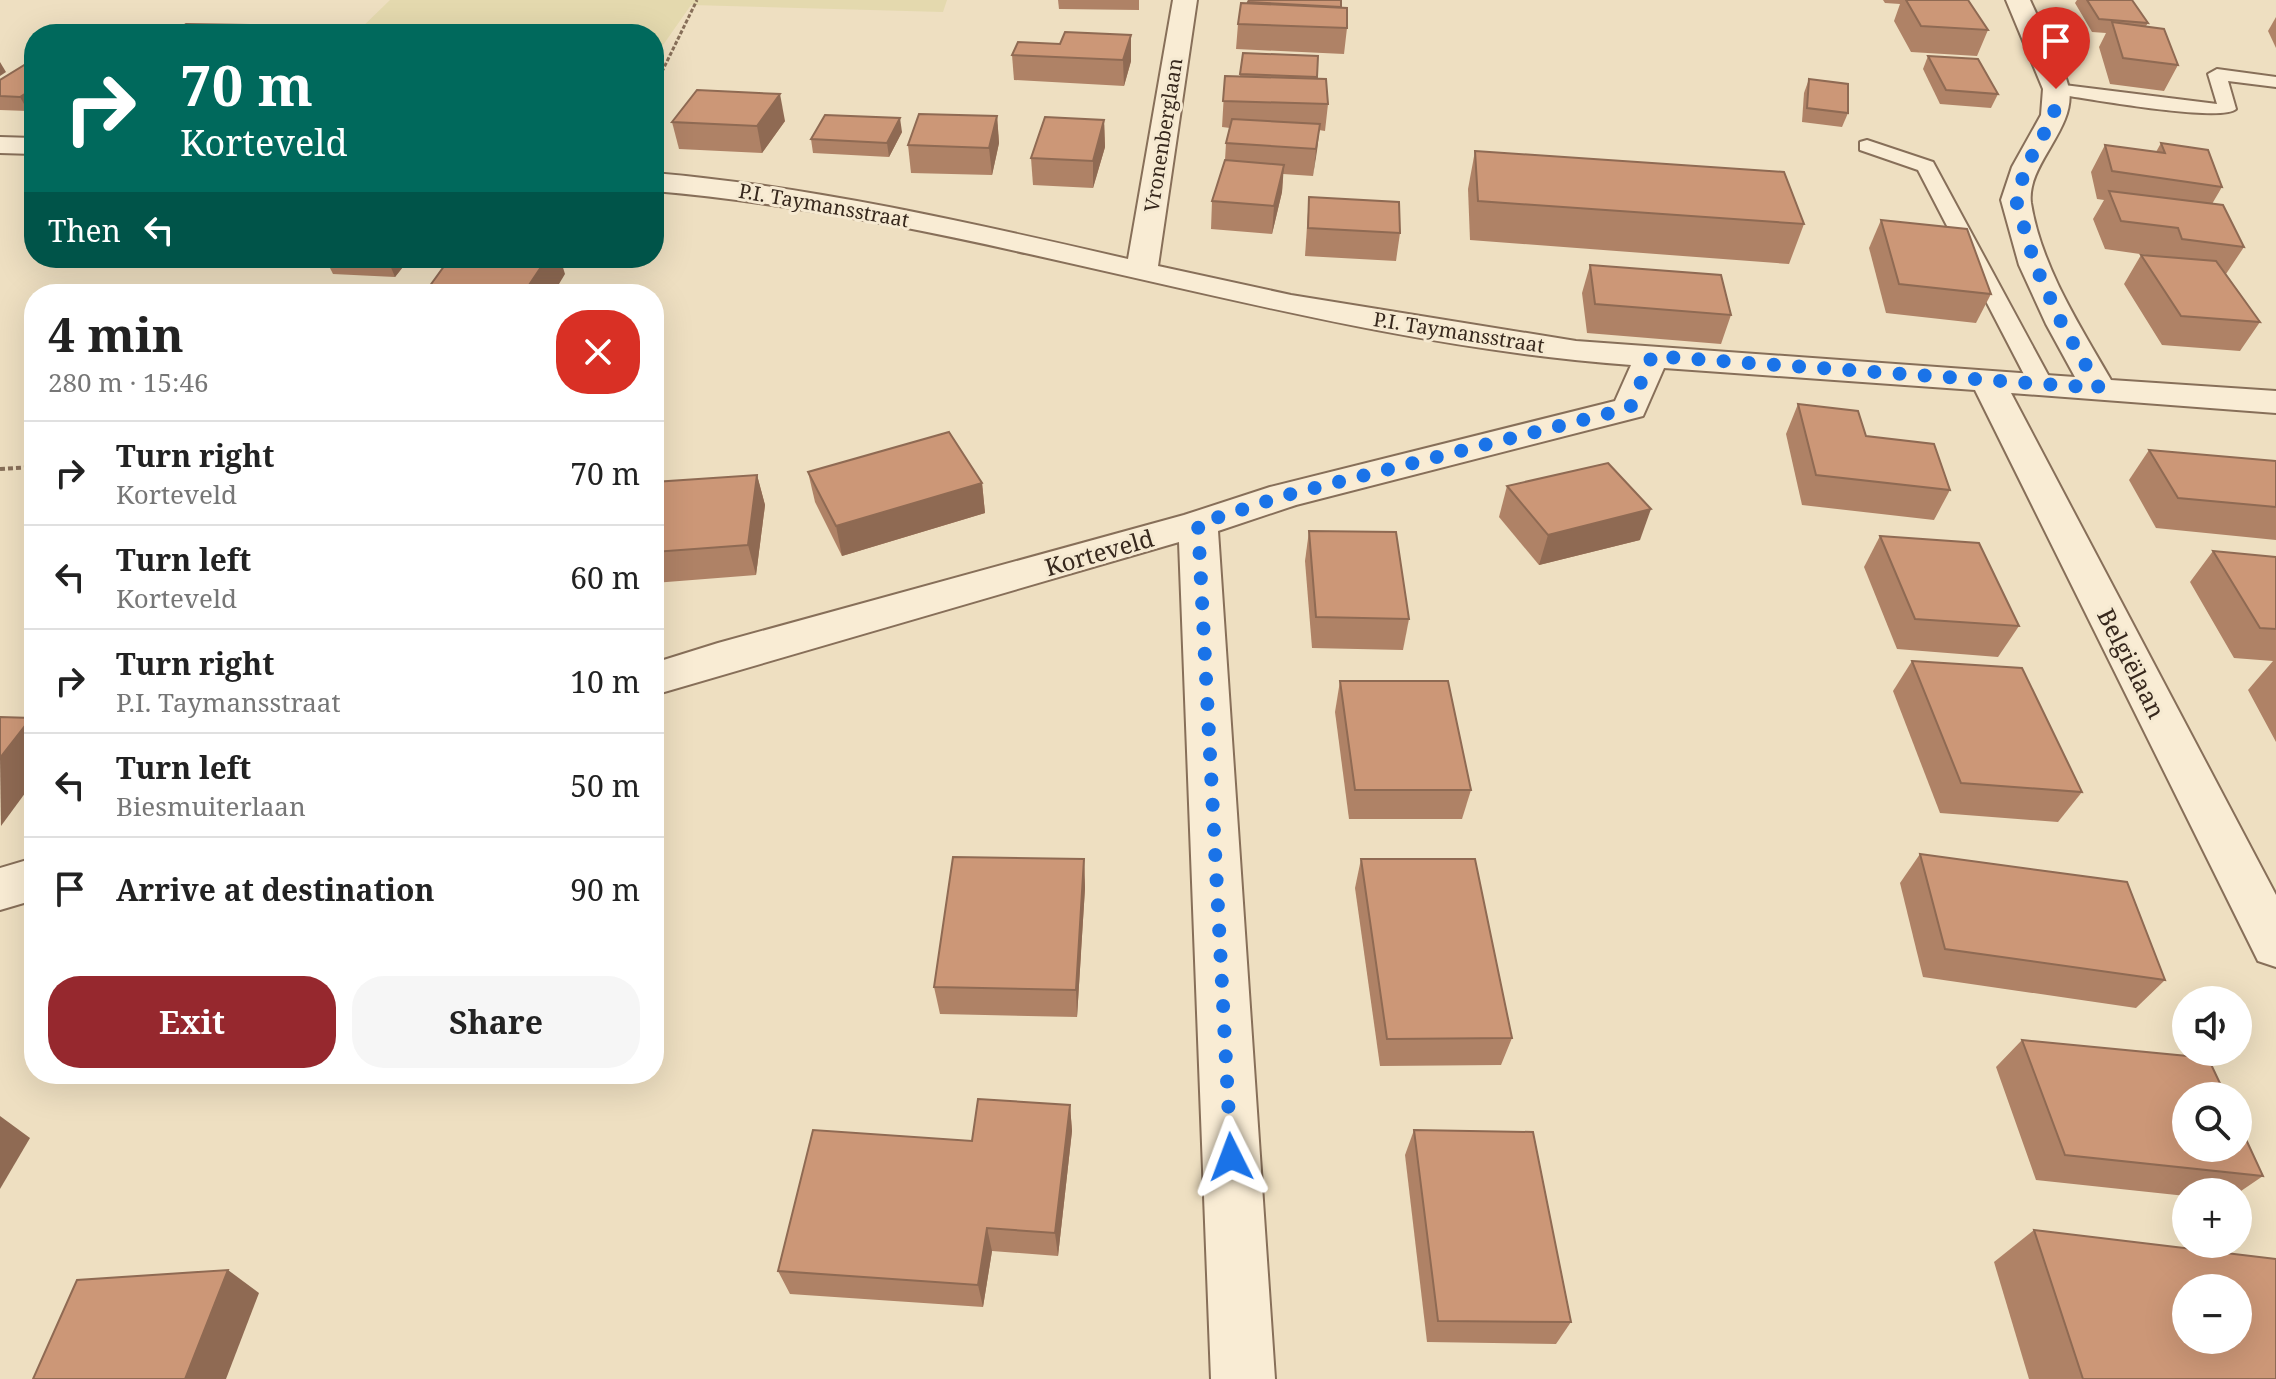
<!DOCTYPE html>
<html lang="en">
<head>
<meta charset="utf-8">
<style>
  :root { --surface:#fff; --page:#f6f6f6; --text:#222; --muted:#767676; --line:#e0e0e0; --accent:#96282e }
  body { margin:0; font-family:"Noto Serif",serif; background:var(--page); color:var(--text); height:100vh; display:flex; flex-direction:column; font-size:30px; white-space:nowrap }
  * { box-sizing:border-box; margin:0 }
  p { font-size:26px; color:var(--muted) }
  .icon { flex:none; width:44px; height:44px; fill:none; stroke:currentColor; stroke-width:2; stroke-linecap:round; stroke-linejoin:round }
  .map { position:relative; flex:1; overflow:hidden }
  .details { position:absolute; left:24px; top:284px; width:640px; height:800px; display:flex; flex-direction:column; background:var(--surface); border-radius:32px; box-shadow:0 8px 32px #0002 }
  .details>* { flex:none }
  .banner { position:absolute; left:24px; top:24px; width:640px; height:244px; border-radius:32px; box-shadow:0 8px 32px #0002; background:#00695c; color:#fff; overflow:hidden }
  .tools { position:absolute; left:2172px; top:986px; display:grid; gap:16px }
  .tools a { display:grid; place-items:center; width:80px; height:80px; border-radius:50%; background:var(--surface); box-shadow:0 8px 32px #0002; font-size:40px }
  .pin { position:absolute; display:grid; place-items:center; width:68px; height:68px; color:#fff; margin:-82px -34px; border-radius:50% 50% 50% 0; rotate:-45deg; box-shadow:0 0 8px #0007 }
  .pin .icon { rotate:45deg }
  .me { position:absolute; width:88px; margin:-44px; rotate:357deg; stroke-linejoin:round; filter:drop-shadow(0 0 6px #0008) }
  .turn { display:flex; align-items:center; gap:28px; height:168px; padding:0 24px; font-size:36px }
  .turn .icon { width:104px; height:104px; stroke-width:2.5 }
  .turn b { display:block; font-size:56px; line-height:68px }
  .then { display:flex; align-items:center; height:76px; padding:0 24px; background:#0003; gap:16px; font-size:30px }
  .round { display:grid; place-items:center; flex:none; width:84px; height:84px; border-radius:32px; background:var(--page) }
  .summary { display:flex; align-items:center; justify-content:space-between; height:136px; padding:0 24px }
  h1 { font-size:48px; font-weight:700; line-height:60px }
  .action { display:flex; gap:16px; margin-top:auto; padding:16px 24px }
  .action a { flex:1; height:92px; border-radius:32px; background:var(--accent); color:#fff; font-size:32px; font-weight:700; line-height:92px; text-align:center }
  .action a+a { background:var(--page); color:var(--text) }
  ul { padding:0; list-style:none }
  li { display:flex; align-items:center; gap:24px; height:104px; padding:0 24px; border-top:2px solid var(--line) }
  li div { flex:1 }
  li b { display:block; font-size:30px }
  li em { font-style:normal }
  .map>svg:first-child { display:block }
</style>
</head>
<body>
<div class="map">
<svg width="2276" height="1379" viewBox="0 0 2276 1379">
  <rect width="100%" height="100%" fill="#eedfc1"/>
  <polygon fill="#e4d9ae" points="390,0 947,0 943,12 691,5 654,58 654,34 355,34"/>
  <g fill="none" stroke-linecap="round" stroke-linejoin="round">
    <defs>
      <g id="service">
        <path d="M2217,69l59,8v10l-48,-6 8,28c-15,14 -152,-11 -180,-15l-9,-5 9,-5 161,20 -9,-30z"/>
        <polygon points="1867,140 1933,162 2053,384 2049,389 2041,391 2029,384 1918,170 1860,150 1860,142"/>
      </g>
      <g id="minor">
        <path d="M1173,0h24l-39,266 133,29 285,46 499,36 -29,-53 -27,-59 -18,-65 11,-33 29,-52 2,-26 -37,-89h24c10,23 35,67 39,89 7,40 -43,76 -38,114 10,63 49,123 80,177l165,11v22l-265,-20 265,502v72l-18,-6 -283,-571 -311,-22 -21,48 -347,89 -78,26 57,848h-64l-32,-837 -525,153v-32l64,-20 466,-128 86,-28 345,-86 16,-36c-331,-24 -647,-146 -977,-174v-18c161,14 317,50 474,86z"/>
        <polygon points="0,137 34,138 34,154 0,153"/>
        <polygon points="34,858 34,900 0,910 0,868"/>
      </g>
    </defs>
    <use href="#service" stroke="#876f59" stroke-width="4"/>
    <use href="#minor" stroke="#876f59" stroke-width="4"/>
    <polyline stroke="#876f59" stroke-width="3" stroke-dasharray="4 2" stroke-linecap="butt" points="654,88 697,0"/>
    <polyline stroke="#876f59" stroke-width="4" stroke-dasharray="5 3" stroke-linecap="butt" points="0,469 34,467"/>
    <use href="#service" fill="#f9ecd4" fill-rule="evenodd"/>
    <use href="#minor" fill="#f9ecd4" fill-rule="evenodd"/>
  </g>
  <g fill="#af8266">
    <polygon points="1058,0 1139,0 1139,10 1059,9"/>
    <polygon points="1249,0 1341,8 1347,28 1344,54 1236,49 1238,24 1248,4"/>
    <polygon points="1883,0 1968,0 1988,30 1977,56 1911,52 1894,21 1900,4 1885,3"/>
    <polygon points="2077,0 2132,0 2148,23 2146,26 2178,65 2164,91 2110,84 2099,47 2106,33 2092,32 2075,3"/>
    <polygon points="2276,17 2276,48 2268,31"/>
    <polygon points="1131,35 1131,61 1124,86 1014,80 1012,55 1060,44"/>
    <polygon points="1243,53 1318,56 1317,78 1328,104 1325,131 1319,130 1313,176 1283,174 1282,192 1272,234 1211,229 1212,201 1225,160 1226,143 1230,128 1222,127 1225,76 1240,76"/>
    <polygon points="1928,56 1998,94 1991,108 1940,104 1923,69"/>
    <polygon points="34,59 34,107 28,111 0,110 0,80"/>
    <polygon points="1809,79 1848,113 1842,127 1802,122 1804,93"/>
    <polygon points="997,116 999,143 992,175 911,173 908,145"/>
    <polygon points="1104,120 1105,147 1093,188 1033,185 1031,158"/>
    <polygon points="785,121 762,153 679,149 672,122"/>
    <polygon points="902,132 889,157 813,153 811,139"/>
    <polygon points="2161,143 2222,187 2212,204 2244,247 2226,274 2260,322 2240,351 2162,345 2124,284 2141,255 2161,257 2105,249 2093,219 2104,200 2097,199 2091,172 2105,145 2156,152"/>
    <polygon points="1475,151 1804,224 1789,264 1470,240 1468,189"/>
    <polygon points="1309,197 1400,233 1396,261 1305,256"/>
    <polygon points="1881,220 1991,294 1976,323 1886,313 1869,248"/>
    <polygon points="325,258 410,258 395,277 333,274"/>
    <polygon points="1590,265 1731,315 1721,344 1587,333 1582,293"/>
    <polygon points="1798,404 1866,436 1950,490 1934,520 1802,505 1786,434"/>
    <polygon points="2149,450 2276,461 2276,540 2156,528 2129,480"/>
    <polygon points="808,472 982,483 985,513 842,556 815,502"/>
    <polygon points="757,475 765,505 756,575 654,583 654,482"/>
    <polygon points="1507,486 1640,540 1539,565 1499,517"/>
    <polygon points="1309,531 1409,619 1403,650 1312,648 1305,561"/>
    <polygon points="1880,536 2019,626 1998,657 1897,649 1864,567"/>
    <polygon points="2213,551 2276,557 2276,742 2248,690 2273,661 2234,658 2190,582"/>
    <polygon points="1912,661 2082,792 2058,822 1940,813 1893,691"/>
    <polygon points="1340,681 1471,790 1462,819 1349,819 1335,712"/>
    <polygon points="1920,854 2165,980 2136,1008 1923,977 1900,883"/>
    <polygon points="1084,859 1085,888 1077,1017 940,1014 934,987"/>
    <polygon points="1361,859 1512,1038 1501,1065 1380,1066 1355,888"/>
    <polygon points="2022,1040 2263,1176 2238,1193 2238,1192 2186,1192 2186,1196 2036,1180 1996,1067"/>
    <polygon points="1070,1105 1072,1131 1058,1256 992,1251 983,1307 790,1294 778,1271 972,1141"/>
    <polygon points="1414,1130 1571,1322 1556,1344 1427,1342 1405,1155"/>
    <polygon points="2034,1230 2276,1379 2029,1379 1994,1262"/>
  </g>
  <g fill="#8f6a53">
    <polygon points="247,25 251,34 234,34"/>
    <polygon points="1131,35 1131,61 1124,86 1123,60"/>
    <polygon points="0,62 6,72 0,76"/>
    <polygon points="34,88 34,107 28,111 20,97"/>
    <polygon points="780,94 785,121 762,153 757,126"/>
    <polygon points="997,116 999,143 992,175 989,148"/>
    <polygon points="900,118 902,132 889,157 887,143"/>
    <polygon points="1104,120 1105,147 1093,188 1093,161"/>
    <polygon points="1320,124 1317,151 1313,176 1316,149"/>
    <polygon points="1284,165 1282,192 1272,234 1274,206"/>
    <polygon points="387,258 410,258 395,277"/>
    <polygon points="547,258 560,258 565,274 553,294 523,294"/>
    <polygon points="757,475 765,505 756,575 748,545"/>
    <polygon points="982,483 985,513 842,556 836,526"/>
    <polygon points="1651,509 1640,540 1539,565 1548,535"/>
    <polygon points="31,718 34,721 34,781 1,826 0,758"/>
    <polygon points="1084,859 1085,888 1077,1017 1076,990"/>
    <polygon points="1070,1105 1072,1131 1058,1256 1055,1233"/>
    <polygon points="0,1116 30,1138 0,1189"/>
    <polygon points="987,1228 992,1251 983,1307 978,1285"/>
    <polygon points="228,1270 259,1293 226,1379 185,1379"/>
  </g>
  <g fill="#cc9777" stroke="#8f6a53" stroke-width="2" fill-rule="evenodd">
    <polygon points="1249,0 1341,0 1341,7 1248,2"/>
    <polygon points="1906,0 1968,0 1988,30 1921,26"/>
    <polygon points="2087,0 2132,0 2148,23 2099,19"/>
    <polygon points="1241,3 1347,8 1347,28 1238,24"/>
    <polygon points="2112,22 2164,29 2178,65 2123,58"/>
    <polygon points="186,24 247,25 234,34 171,34"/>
    <polygon points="1065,32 1131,35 1123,60 1012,55 1018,42 1060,44"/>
    <polygon points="1243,53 1318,56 1317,77 1240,74"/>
    <polygon points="1928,56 1978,59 1998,94 1946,90"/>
    <polygon points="34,59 34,88 20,97 0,96 0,80"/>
    <polygon points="1225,76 1326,79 1328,104 1223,101"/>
    <polygon points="1809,79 1848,84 1848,113 1807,108"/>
    <polygon points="697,90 780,94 757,126 672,122"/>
    <polygon points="919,114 997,116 989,148 908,145"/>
    <polygon points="825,115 900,118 887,143 811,139"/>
    <polygon points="1045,117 1104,120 1093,161 1031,158"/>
    <polygon points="1232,119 1320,124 1316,149 1226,143"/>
    <polygon points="2161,143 2208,150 2222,187 2112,171 2105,145 2165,153"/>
    <polygon points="1475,151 1784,172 1804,224 1478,201"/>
    <polygon points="1225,160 1284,165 1274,206 1212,201"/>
    <polygon points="2109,191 2223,205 2244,247 2182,239 2178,228 2121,221"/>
    <polygon points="1309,197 1399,202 1400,233 1308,228"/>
    <polygon points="1881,220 1967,229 1991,294 1899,284"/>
    <polygon points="2141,255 2216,261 2260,322 2181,316"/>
    <polygon points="450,258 547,258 523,294 424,294"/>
    <polygon points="1590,265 1721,275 1731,315 1595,304"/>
    <polygon points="1798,404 1858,411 1866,436 1934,444 1950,490 1816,475"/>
    <polygon points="949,432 982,483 836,526 808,472"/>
    <polygon points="2149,450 2276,461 2276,507 2178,498"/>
    <polygon points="1608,463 1651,509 1548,535 1507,486"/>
    <polygon points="757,475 748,545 654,552 654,482"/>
    <polygon points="1309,531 1396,532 1409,619 1316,617"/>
    <polygon points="1880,536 1979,543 2019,626 1915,619"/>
    <polygon points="2213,551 2276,557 2276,629 2260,628"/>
    <polygon points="1912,661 2022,668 2082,792 1961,783"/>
    <polygon points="1340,681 1448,681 1471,790 1355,790"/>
    <polygon points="0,717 31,718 0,758"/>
    <polygon points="1920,854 2127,882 2165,980 1945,949"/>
    <polygon points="953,857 1084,859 1076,990 934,987"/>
    <polygon points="1361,859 1475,859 1512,1038 1387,1039"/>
    <polygon points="2022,1040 2208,1058 2226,1096 2186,1096 2186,1148 2238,1148 2238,1122 2263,1176 2065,1155"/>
    <polygon points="978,1099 1070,1105 1055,1233 987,1228 978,1285 778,1271 813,1130 972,1141"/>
    <polygon points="1414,1130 1533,1132 1571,1322 1438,1321"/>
    <path d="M2034,1230l242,29v120h-193zM2186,1288h52v52h-52z"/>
    <polygon points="228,1270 185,1379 33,1379 77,1280"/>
  </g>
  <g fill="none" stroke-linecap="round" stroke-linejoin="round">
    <polyline stroke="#1a73e8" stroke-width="14" stroke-dasharray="0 25.2" points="1231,1157 1198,524 1283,496 1630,408 1652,356 2099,388 2062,324 2035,265 2016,200 2026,167 2054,115 2056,89"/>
  </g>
  <g text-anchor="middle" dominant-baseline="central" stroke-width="6" stroke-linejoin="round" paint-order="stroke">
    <g font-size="20" fill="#37281d" stroke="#f5e9d1">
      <text transform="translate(1163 135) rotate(-81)">Vronenberglaan</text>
      <text transform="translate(824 205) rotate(10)">P.I. Taymansstraat</text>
      <text transform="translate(1459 332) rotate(9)">P.I. Taymansstraat</text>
    </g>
    <g font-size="24" fill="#37281d" stroke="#f5e9d1">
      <text transform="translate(1099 552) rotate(-16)">Korteveld</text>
      <text transform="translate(2132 663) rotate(63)">Belgiëlaan</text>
    </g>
  </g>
</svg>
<div class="tools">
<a><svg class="icon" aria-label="sound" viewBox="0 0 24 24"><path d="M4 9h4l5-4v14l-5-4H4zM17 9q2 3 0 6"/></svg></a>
<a><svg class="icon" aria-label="search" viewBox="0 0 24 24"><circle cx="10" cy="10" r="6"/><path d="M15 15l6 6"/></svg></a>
<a>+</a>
<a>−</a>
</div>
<div class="pin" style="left:2056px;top:89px;background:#d93025"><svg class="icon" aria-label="arrive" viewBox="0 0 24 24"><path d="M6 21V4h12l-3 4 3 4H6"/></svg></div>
<svg class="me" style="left:1231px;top:1157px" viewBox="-20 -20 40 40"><path d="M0-17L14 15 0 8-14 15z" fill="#1a73e8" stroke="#fff" stroke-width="4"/></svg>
<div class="banner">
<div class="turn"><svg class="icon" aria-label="right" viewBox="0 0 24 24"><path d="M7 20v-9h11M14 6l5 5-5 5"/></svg><div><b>70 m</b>Korteveld</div></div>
<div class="then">Then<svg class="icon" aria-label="left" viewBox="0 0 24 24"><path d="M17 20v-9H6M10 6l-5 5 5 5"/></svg></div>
</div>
<section class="details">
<div class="summary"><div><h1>4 min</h1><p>280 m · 15:46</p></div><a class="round" style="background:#d93025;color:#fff"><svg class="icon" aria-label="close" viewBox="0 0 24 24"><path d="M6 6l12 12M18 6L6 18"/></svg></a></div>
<ul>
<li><svg class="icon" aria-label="right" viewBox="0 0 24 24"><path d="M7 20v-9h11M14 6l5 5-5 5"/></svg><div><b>Turn right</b><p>Korteveld</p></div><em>70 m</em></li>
<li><svg class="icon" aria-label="left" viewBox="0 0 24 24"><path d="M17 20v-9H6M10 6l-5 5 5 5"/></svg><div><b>Turn left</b><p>Korteveld</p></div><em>60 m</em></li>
<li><svg class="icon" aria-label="right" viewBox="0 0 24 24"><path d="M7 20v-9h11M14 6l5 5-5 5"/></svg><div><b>Turn right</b><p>P.I. Taymansstraat</p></div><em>10 m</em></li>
<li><svg class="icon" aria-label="left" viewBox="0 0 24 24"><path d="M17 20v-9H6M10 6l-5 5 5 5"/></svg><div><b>Turn left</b><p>Biesmuiterlaan</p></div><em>50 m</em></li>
<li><svg class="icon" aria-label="arrive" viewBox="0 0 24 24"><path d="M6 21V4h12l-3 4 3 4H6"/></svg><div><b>Arrive at destination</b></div><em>90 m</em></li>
</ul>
<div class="action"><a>Exit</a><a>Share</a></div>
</section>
</div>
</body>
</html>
